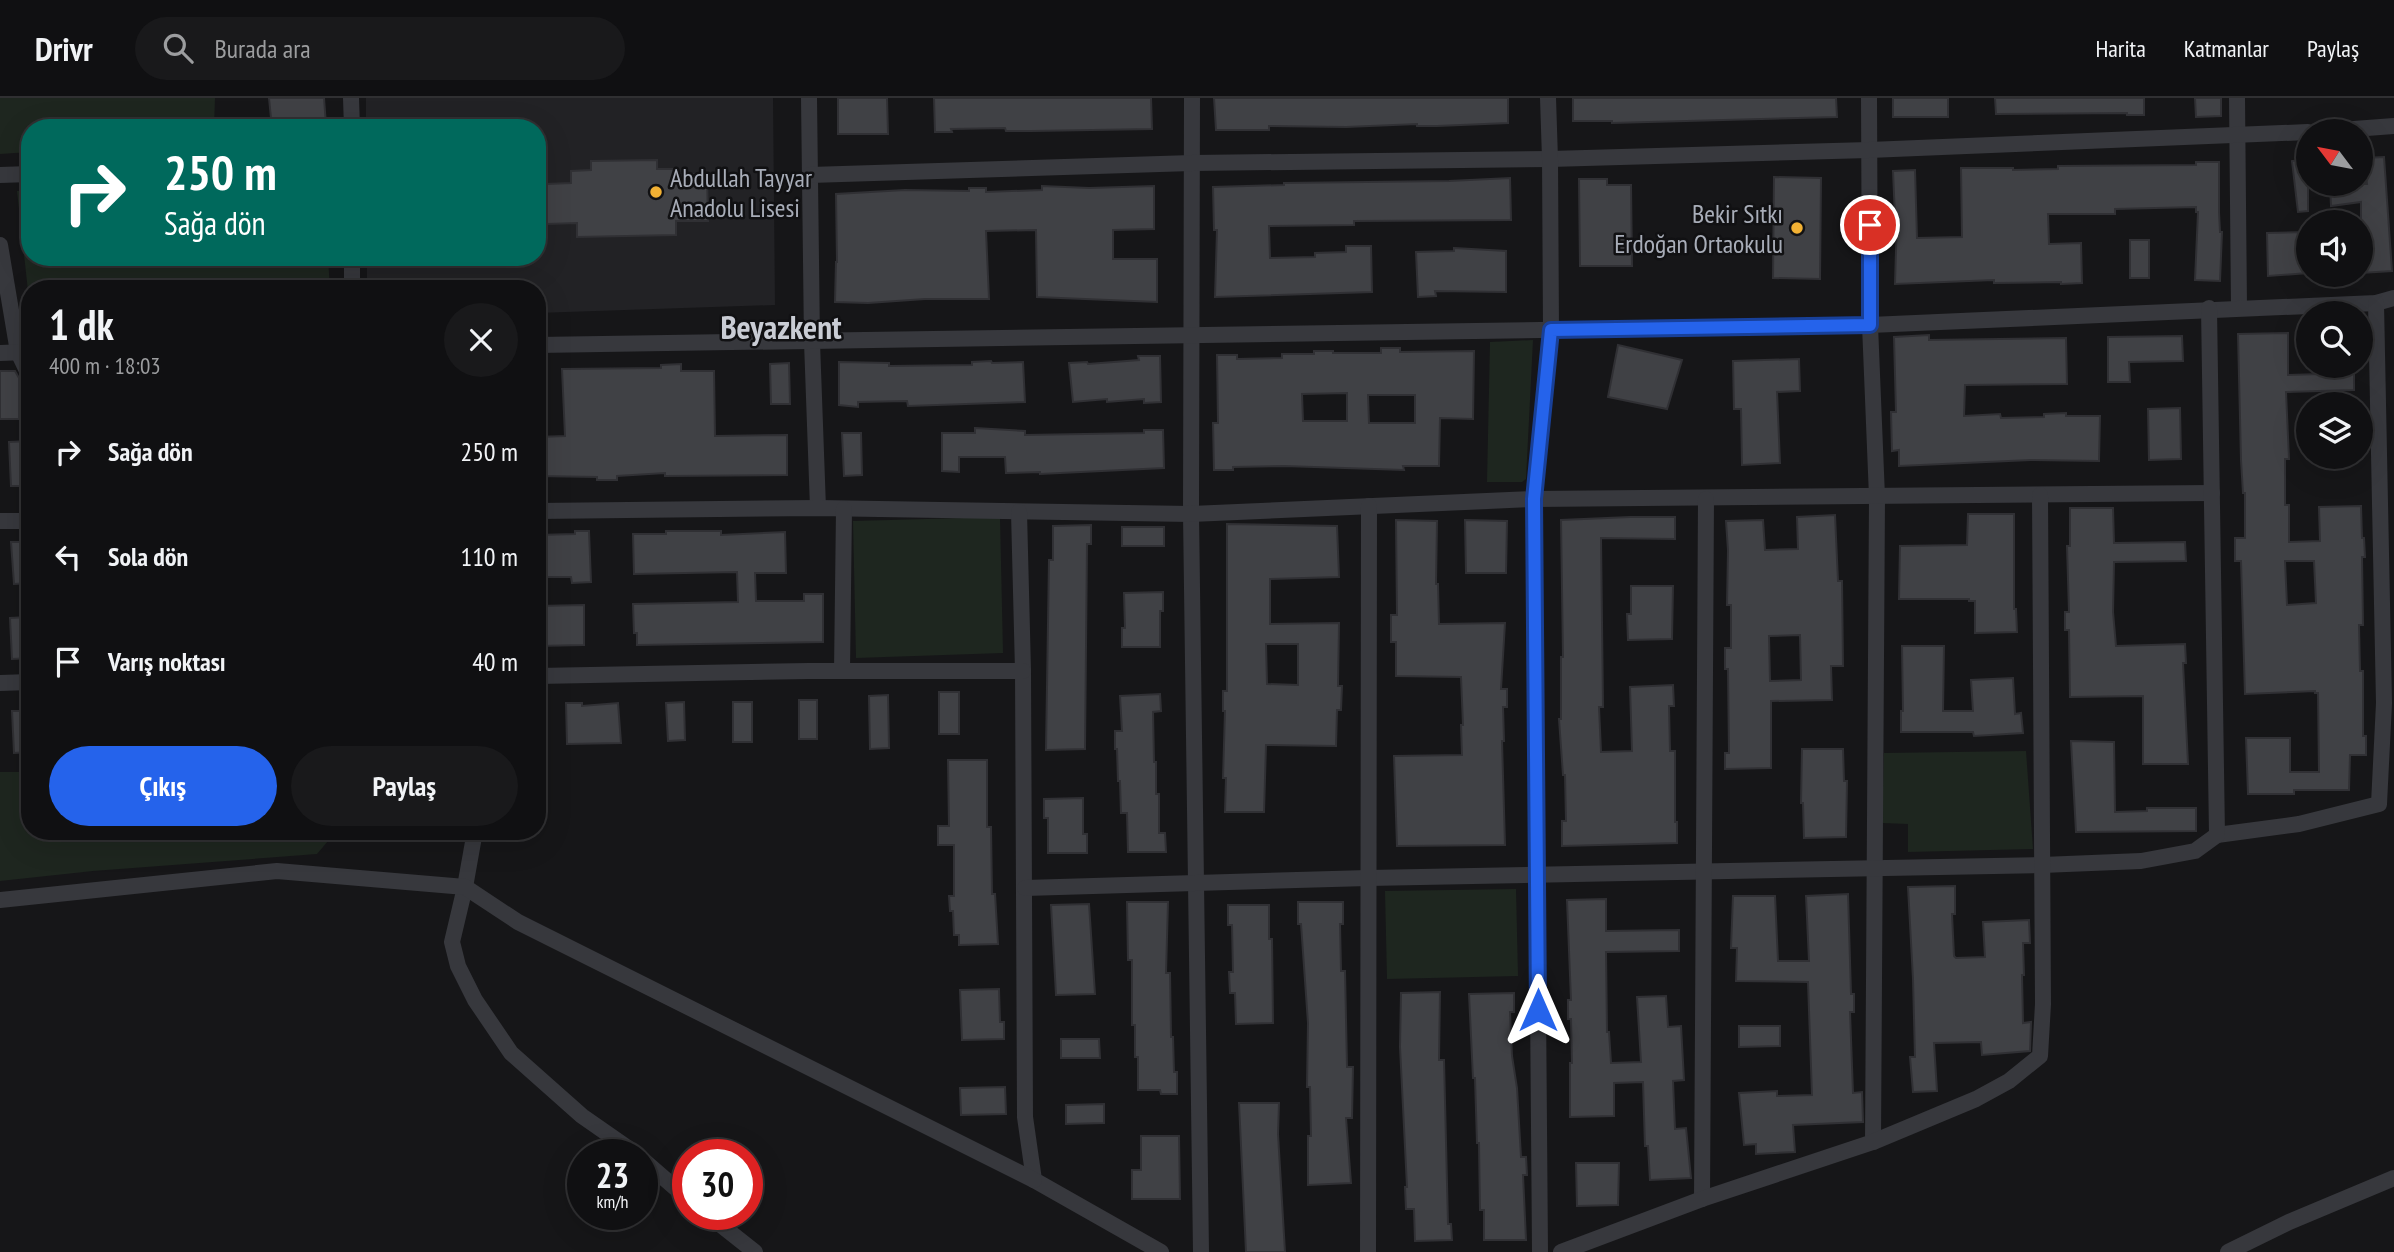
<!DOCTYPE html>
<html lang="tr">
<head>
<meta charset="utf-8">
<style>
  :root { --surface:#101012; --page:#19191b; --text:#f1f3f6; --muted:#9c9d9f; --line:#303032; --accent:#2563eb }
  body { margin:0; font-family:"PT Sans Narrow",sans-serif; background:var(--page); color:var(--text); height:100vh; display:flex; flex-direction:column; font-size:26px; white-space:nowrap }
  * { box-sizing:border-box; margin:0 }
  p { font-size:23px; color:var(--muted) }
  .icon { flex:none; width:38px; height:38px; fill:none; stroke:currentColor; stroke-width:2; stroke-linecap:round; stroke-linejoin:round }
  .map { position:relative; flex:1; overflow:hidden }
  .details { position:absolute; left:21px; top:182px; width:525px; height:560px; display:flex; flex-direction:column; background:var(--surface); border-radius:28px; box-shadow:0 7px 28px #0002,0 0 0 2px var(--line) }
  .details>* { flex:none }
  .guide { position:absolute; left:21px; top:21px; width:525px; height:147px; border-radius:28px; box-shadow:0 7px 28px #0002,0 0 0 2px var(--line); background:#00695c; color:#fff; overflow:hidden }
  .needle { width:46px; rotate:302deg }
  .fabs { position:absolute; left:2296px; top:21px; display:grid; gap:14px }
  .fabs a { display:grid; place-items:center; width:77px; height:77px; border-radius:50%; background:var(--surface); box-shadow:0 7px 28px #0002,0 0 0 2px var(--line); font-size:35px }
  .speed { position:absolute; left:567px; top:1041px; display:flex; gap:14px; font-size:35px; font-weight:700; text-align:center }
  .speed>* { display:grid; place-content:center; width:91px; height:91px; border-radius:50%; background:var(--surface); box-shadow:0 7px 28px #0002,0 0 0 2px var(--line); line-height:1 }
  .speed small { font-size:18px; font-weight:400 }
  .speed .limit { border:10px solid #d22; background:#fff; color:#111 }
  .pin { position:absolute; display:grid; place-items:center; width:60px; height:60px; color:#fff; margin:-30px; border:4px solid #fff; border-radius:50%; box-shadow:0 2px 7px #0007 }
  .me { position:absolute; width:77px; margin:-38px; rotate:0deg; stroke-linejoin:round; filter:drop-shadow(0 0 5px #0008) }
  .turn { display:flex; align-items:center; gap:24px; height:147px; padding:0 28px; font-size:32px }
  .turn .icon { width:91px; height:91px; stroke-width:2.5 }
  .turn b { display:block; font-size:49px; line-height:60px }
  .round { display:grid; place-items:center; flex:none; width:74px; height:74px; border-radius:37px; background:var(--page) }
  .overview { display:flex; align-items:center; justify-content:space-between; height:119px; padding:0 28px }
  h1 { font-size:42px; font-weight:700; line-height:52px }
  .cta { display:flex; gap:14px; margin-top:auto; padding:14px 28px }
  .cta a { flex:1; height:80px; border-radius:42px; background:var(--accent); color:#fff; font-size:28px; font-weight:700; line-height:80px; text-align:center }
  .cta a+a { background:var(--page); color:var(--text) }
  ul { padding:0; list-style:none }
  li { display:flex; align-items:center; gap:21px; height:105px; padding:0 28px }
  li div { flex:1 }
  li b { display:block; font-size:26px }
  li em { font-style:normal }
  header { display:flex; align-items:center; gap:42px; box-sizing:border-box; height:98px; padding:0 35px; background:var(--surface); border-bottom:2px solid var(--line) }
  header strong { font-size:33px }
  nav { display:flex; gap:38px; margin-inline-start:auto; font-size:24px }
  .search { width:490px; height:63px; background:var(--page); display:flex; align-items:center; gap:18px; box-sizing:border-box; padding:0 24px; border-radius:38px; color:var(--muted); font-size:26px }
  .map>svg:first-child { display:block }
</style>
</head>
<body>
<header>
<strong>Drivr</strong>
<div class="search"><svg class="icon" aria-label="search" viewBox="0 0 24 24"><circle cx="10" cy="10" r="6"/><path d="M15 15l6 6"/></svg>Burada ara</div>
<nav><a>Harita</a><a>Katmanlar</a><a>Paylaş</a></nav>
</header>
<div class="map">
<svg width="2394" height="1154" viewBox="0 0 2394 1154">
  <rect width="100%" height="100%" fill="#161618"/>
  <polygon fill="#222225" points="366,0 773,0 775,207 537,215 537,191 367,191 367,159 537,159 537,30 366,30"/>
  <g fill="#1e261f">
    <polygon points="0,0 215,0 214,30 30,30 30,54 0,56"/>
    <polygon points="17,93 30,93 30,159 328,159 330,191 30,191 30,211"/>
    <polygon points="1533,242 1526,381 1522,384 1487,384 1490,244"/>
    <polygon points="1000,419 1003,555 856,560 853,423"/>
    <polygon points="2026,653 2033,751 1908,754 1908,726 1882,725 1884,655"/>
    <polygon points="0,674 30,674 30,733 439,733 328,743 317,756 93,773 0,783"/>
    <polygon points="1516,791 1518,878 1387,881 1385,793"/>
  </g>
  <g fill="#404145" stroke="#303034" stroke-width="2" fill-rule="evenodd">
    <polygon points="269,0 324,0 326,27 272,30"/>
    <polygon points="838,0 887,0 888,36 838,36"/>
    <polygon points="934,0 1151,0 1152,31 1032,33 1006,33 1005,30 951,31 952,34 935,34"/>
    <polygon points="1214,0 1508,0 1508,25 1437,28 1417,28 1417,26 1346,29 1269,28 1269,32 1216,32"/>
    <polygon points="1573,0 1836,0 1837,19 1612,25 1612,23 1573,23"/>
    <rect x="1893" y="0" width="55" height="19"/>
    <polygon points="1995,0 2144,0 2144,17 2127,17 2127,15 1996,16"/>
    <polygon points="2195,0 2221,0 2221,18 2196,19"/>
    <polygon points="2384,59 2392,173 2361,175 2361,104 2331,108 2330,86 2367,86 2364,60"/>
    <polygon points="2308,61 2308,113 2298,114 2292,63"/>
    <polygon points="657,62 657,71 678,71 678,76 707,76 708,123 676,123 676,137 577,139 577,125 547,126 546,86 571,85 571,73 591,72 591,63"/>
    <polygon points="2196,64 2219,64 2219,114 2220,134 2222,134 2220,183 2195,182 2198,114 2196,114 2196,109 2115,111 2115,116 2048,116 2049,146 2081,145 2082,185 2061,186 2061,184 1994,185 1994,182 1895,186 1897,119 1895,119 1893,73 1915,72 1917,140 1962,139 1961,70 2013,70 2013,72 2058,71 2058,68 2196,67"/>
    <polygon points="1774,79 1821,80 1820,181 1773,180"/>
    <polygon points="1510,80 1511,122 1354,123 1354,127 1269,128 1270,160 1315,159 1315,155 1346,154 1346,148 1371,148 1372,194 1215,199 1217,132 1214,132 1213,89 1284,87 1284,85 1449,83"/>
    <polygon points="1579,81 1607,81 1607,87 1631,87 1632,168 1580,168"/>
    <polygon points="1042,88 1089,90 1154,88 1154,131 1113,132 1113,161 1157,161 1157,204 1037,199 1036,132 986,133 989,201 925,201 868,205 835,204 836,164 837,164 836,96 905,92 969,93 969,90 986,90 986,94 1042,92"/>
    <polygon points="2308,134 2308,175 2268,178 2267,135"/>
    <rect x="2130" y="142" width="19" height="38"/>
    <polygon points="1454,150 1506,153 1506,194 1435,193 1436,198 1418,199 1416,154 1454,153"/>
    <path d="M2288,235v42l66,-2v17l-68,2 3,67h-4v46h4v37l31,-1 -1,-34 42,-1 1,32h2l1,19h-3l1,68h-4l1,46h3v65h3v19h-16l-1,35h-55v4h-46l-2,-56h44v34h29l-1,-79h-3v-2l-70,3 -4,-133h-6v-23h10v-45h-2l-2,-33 -3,-126zM2285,463h29l2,42 -29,2z"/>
    <polygon points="1929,237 1929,242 2066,240 2067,286 1965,287 1964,318 2000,316 2001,320 2044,319 2044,316 2066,315 2066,318 2100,318 2099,363 2031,362 1899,368 1899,352 1892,353 1891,314 1896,314 1894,239"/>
    <polygon points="2182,238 2183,263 2129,264 2130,284 2108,284 2108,239"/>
    <polygon points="1618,247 1682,262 1667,311 1608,299"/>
    <path d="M1381,250h19v4l74,-1 -1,68 -33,-1 -1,48h-36l1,4 -120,-4 -51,1v3h-19l-1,-47h5l-1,-68h20v4l45,-1v-4h32v-3h19v2h48zM1347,295v28h-44l-1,-27zM1368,297h47v28h-46z"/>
    <polygon points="1138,258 1160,258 1161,304 1144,305 1144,301 1107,304 1107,301 1073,304 1069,265 1087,264 1088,266 1139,262"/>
    <polygon points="1799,261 1800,293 1777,294 1780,365 1742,367 1741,311 1734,311 1733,263"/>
    <polygon points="991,263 992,265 1023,264 1025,304 908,308 907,303 858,304 858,309 839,307 839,264 889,265 889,268 972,267 972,264"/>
    <polygon points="789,265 790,306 771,306 770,266"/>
    <polygon points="681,266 681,273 714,273 715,338 787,337 787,377 665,378 665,375 617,378 617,382 597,382 597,379 537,378 537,339 565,338 562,271 661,270 661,267"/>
    <polygon points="0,273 15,273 19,280 19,321 0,321"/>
    <polygon points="2180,310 2181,361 2149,362 2148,311"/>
    <polygon points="975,330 1025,333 1025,337 1144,335 1144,332 1163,332 1164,370 1040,376 1040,374 1006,375 1005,359 959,359 959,374 942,373 942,335 975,335"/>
    <polygon points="842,335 861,335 862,377 844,378"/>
    <polygon points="30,343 30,388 11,388 9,344"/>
    <polygon points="2070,410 2113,410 2114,445 2185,444 2186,463 2114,464 2113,514 2116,548 2185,546 2186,565 2183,565 2188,666 2143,666 2143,598 2070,599 2069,532 2065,532 2065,514 2069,514 2067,448 2070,448"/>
    <polygon points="1968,416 2014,416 2014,511 2016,511 2017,534 1975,535 1975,503 1969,503 1969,501 1899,501 1900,448 1967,447"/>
    <path d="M1835,417l3,66h4l1,85h-12l1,34 -61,1v67l-46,1v-16h4l-1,-84h-3v-21h6v-43h-4l1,-55 -2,-29 37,-1 2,30 33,-1 -1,-32zM1800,537l1,45 -31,1 -1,-45z"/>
    <polygon points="1630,419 1675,419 1675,441 1601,440 1603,609 1599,609 1601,654 1632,653 1630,589 1673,587 1674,608 1669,608 1670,653 1675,653 1675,724 1677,724 1677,745 1562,748 1562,723 1566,723 1565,677 1563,677 1559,621 1561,621 1561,559 1563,559 1561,422"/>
    <polygon points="1396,422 1437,423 1436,486 1438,486 1439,526 1505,525 1501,591 1507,591 1507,609 1503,609 1504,643 1502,643 1505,747 1397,748 1394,658 1462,657 1461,627 1463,627 1461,579 1396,578 1396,544 1391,544 1391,517 1397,517"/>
    <polygon points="1465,422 1507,423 1506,475 1466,475"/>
    <path d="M1227,426l110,2 2,51 -69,2v45l69,-1 -1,63h4l-1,24h-4l-1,36 -70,-1 -2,67h-39l1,-34h-3l2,-67h-2v-20h4zM1266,546h32v41l-31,-1z"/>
    <polygon points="1091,427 1091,446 1087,446 1085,651 1046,652 1049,462 1053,462 1053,428"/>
    <rect x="1122" y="429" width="42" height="19"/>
    <polygon points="575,433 589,433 591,484 572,485 571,479 537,479 537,437 575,436"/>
    <polygon points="666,433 721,433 721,437 785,434 786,475 755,475 756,503 804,503 804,496 823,496 823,544 637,547 637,535 634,535 633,506 738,504 737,474 634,476 633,436 666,436"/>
    <polygon points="11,444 30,444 30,485 14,486"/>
    <polygon points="1631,488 1673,488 1672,541 1628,542 1627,516 1631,516"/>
    <polygon points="1163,494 1163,513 1160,513 1160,549 1122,549 1122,530 1125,530 1124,495"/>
    <polygon points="584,507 584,547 537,548 537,508"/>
    <polygon points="29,519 30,560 12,561 10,520"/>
    <polygon points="1902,548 1944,548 1943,613 1973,613 1971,582 2013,580 2015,616 2021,615 2023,635 1974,638 1973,634 1901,634 1901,613 1903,613"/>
    <rect x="939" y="594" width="20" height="42"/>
    <polygon points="1160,596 1161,613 1153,614 1154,664 1156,664 1156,696 1159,696 1159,735 1165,735 1166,754 1128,754 1127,715 1121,715 1120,683 1118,683 1117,651 1115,651 1115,633 1122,633 1120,598"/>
    <polygon points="888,597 889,650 870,651 869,598"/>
    <rect x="799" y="602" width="18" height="39"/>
    <polygon points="684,604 685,642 668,643 666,605"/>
    <rect x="733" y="604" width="19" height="40"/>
    <polygon points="566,605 582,605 582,608 618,605 621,645 567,646"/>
    <polygon points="12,613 30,613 30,654 14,655"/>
    <polygon points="2071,643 2114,644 2115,714 2147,713 2147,710 2196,710 2196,733 2076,734"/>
    <polygon points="1802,651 1843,651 1844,683 1847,683 1846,739 1804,740 1803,705 1801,705"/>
    <polygon points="948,662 987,662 987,729 991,729 992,796 995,796 998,846 959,847 959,837 954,837 953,813 950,813 949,798 954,798 954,747 938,747 938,728 949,728"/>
    <polygon points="1083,700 1083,736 1087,736 1087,755 1048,755 1048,720 1044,720 1044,701"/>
    <polygon points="1955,788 1955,816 1952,816 1954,858 1956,860 1985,859 1983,824 2029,822 2030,845 2023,845 2024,877 2022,877 2023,925 2031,924 2030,953 1982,957 1981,944 1934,945 1937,993 1913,994 1910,959 1915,959 1913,881 1908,789"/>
    <polygon points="1848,796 1851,896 1854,896 1854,914 1850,914 1853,995 1862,994 1863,1024 1793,1027 1795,1054 1756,1056 1756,1046 1744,1047 1739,995 1777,993 1777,998 1812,997 1808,884 1736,883 1737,850 1731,850 1733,798 1775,798 1778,863 1809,863 1806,798"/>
    <polygon points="1606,801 1606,833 1679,832 1679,853 1606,854 1607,934 1609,934 1611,965 1641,964 1637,899 1666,898 1668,929 1681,928 1684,982 1673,983 1675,1031 1686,1030 1691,1080 1650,1082 1648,1048 1645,1048 1643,984 1614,985 1614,1018 1570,1019 1570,965 1572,965 1571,921 1568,921 1568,902 1571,902 1567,802"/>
    <polygon points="1127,804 1168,804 1166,875 1170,875 1171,939 1173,939 1174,974 1177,974 1177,996 1161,996 1160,992 1138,992 1138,959 1135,959 1135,927 1132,927 1132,862 1128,862"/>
    <polygon points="1298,804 1343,804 1343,826 1340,826 1341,873 1345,873 1347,969 1353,969 1352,1020 1346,1020 1351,1085 1308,1087 1308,1038 1311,1038 1310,989 1307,989 1308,925 1301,826 1298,826"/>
    <polygon points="1089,806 1095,896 1056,897 1051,807"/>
    <polygon points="1228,807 1269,807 1269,841 1272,841 1273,925 1236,926 1235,895 1230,895 1229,874 1233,874 1232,827 1228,827"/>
    <polygon points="999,891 1000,924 1004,924 1004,941 962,942 960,892"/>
    <polygon points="1440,894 1439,962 1444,962 1448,1126 1451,1126 1452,1142 1415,1143 1414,1111 1406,1111 1405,1089 1407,1089 1400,949 1401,895"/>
    <polygon points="1514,895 1514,914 1510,914 1512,958 1517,990 1521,1059 1526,1059 1527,1077 1523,1077 1526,1142 1484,1142 1484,1112 1480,1112 1479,1045 1477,1045 1475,980 1473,980 1469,896"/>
    <polygon points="1739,928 1780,928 1780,948 1739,949"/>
    <polygon points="1061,941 1099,941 1100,960 1061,960"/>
    <polygon points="1005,989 1006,1016 961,1017 960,990"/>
    <polygon points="1239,1005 1279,1005 1278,1036 1285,1154 1246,1154"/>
    <polygon points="1104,1006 1104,1025 1066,1026 1066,1007"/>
    <polygon points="1141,1038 1179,1038 1180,1101 1132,1101 1132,1072 1141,1072"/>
    <polygon points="1576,1065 1619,1065 1618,1107 1577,1108"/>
  </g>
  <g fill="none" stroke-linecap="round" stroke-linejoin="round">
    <g stroke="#37383d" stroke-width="16">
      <polyline points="351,0 352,30"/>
      <polyline points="809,0 812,244 818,410"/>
      <polyline points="1192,0 1191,416 1201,1154"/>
      <polyline points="1869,0 1870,227 1877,399 1873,1044"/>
      <polyline points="2237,0 2239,209"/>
      <polyline points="2327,33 2394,28"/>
      <polyline points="0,77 30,76"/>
      <polyline points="810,77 1192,65 1550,61 1869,52 2308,34"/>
      <polyline points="0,147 18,254 30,279"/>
      <polyline points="352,191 352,159"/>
      <polyline points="537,247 1870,227 2376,205 2394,200"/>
      <polyline points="0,255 27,254"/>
      <polyline points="537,413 818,410 1191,416 1534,401 2212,395"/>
      <polyline points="1019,414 1023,573 1025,1019 1034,1082 1161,1154"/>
      <polyline points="0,423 30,423"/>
      <polyline points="842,573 844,411"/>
      <polyline points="537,578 809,573 1023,573"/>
      <polyline points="0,585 30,584"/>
      <polyline points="475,733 465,789 452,844 458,868 475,902 511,955 582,1018 638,1057"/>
      <polyline points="2217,737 2299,726 2379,706 2384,605 2376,205"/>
      <polyline points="1025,790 1368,780 2042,767 2141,763 2195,753 2217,737 2209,210"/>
      <polyline points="0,802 277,773 465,789 518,824 1034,1082"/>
      <polyline points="642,1061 688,1101"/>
      <polyline points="1702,1101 1706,401"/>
      <polyline points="707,1116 755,1154"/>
      <polyline points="1368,1154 1369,408"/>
      <polyline points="1540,1154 1534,401 1551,232 1550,61 1548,0"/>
      <polyline points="1561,1154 1702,1101 1873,1044 1976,1001 2009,983 2040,958 2043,906 2040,397"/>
      <polyline points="2228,1154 2289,1124 2394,1080"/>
    </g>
  </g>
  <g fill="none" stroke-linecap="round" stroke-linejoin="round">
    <defs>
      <polyline id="route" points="1538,912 1534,401 1551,232 1870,227 1870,127"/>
    </defs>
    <use href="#route" stroke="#184099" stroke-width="18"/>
    <use href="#route" stroke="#2563eb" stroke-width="12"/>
  </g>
  <g fill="#f2b134" stroke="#111113" stroke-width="2.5">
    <circle cx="656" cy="94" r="7"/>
    <circle cx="1797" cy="130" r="7"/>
  </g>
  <g text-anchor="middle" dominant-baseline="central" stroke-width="5" stroke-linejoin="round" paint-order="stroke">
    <g font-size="26" fill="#a8adb8" stroke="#111113" text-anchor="start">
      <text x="670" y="79">Abdullah Tayyar<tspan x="670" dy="30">Anadolu Lisesi</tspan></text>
      <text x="1783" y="115" text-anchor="end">Bekir Sıtkı<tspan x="1783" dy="30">Erdoğan Ortaokulu</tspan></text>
    </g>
    <g font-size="33" font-weight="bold" fill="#c9ccd4" stroke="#111113">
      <text x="781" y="228">Beyazkent</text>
    </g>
  </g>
</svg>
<div class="fabs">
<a><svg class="needle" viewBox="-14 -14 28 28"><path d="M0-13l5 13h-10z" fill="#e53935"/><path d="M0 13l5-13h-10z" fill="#9c9d9f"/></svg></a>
<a><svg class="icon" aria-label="sound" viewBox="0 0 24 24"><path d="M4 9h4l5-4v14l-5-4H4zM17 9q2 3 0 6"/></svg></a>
<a><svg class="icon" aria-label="search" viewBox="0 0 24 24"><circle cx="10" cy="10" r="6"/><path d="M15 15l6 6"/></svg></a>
<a><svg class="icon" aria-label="layers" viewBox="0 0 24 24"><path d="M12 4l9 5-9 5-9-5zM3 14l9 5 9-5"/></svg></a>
</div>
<div class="speed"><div>23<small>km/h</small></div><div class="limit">30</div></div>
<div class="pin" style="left:1870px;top:127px;background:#d93025"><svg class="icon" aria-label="arrive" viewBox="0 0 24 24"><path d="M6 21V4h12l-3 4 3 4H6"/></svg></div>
<svg class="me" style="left:1538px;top:912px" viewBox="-20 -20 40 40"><path d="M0-17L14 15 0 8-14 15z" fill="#2563eb" stroke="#fff" stroke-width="4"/></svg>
<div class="guide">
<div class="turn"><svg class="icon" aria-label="right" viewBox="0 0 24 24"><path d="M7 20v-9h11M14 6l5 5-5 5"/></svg><div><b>250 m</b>Sağa dön</div></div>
</div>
<section class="details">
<div class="overview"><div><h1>1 dk</h1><p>400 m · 18:03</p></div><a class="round"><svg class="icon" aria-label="close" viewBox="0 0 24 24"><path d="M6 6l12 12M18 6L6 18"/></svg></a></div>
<ul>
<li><svg class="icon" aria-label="right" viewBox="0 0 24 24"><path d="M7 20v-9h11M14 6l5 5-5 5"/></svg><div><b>Sağa dön</b></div><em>250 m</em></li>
<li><svg class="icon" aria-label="left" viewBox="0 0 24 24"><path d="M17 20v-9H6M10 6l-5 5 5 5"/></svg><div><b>Sola dön</b></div><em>110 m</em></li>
<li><svg class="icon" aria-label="arrive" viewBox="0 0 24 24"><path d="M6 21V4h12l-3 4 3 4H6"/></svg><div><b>Varış noktası</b></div><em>40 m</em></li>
</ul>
<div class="cta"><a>Çıkış</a><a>Paylaş</a></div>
</section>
</div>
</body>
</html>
